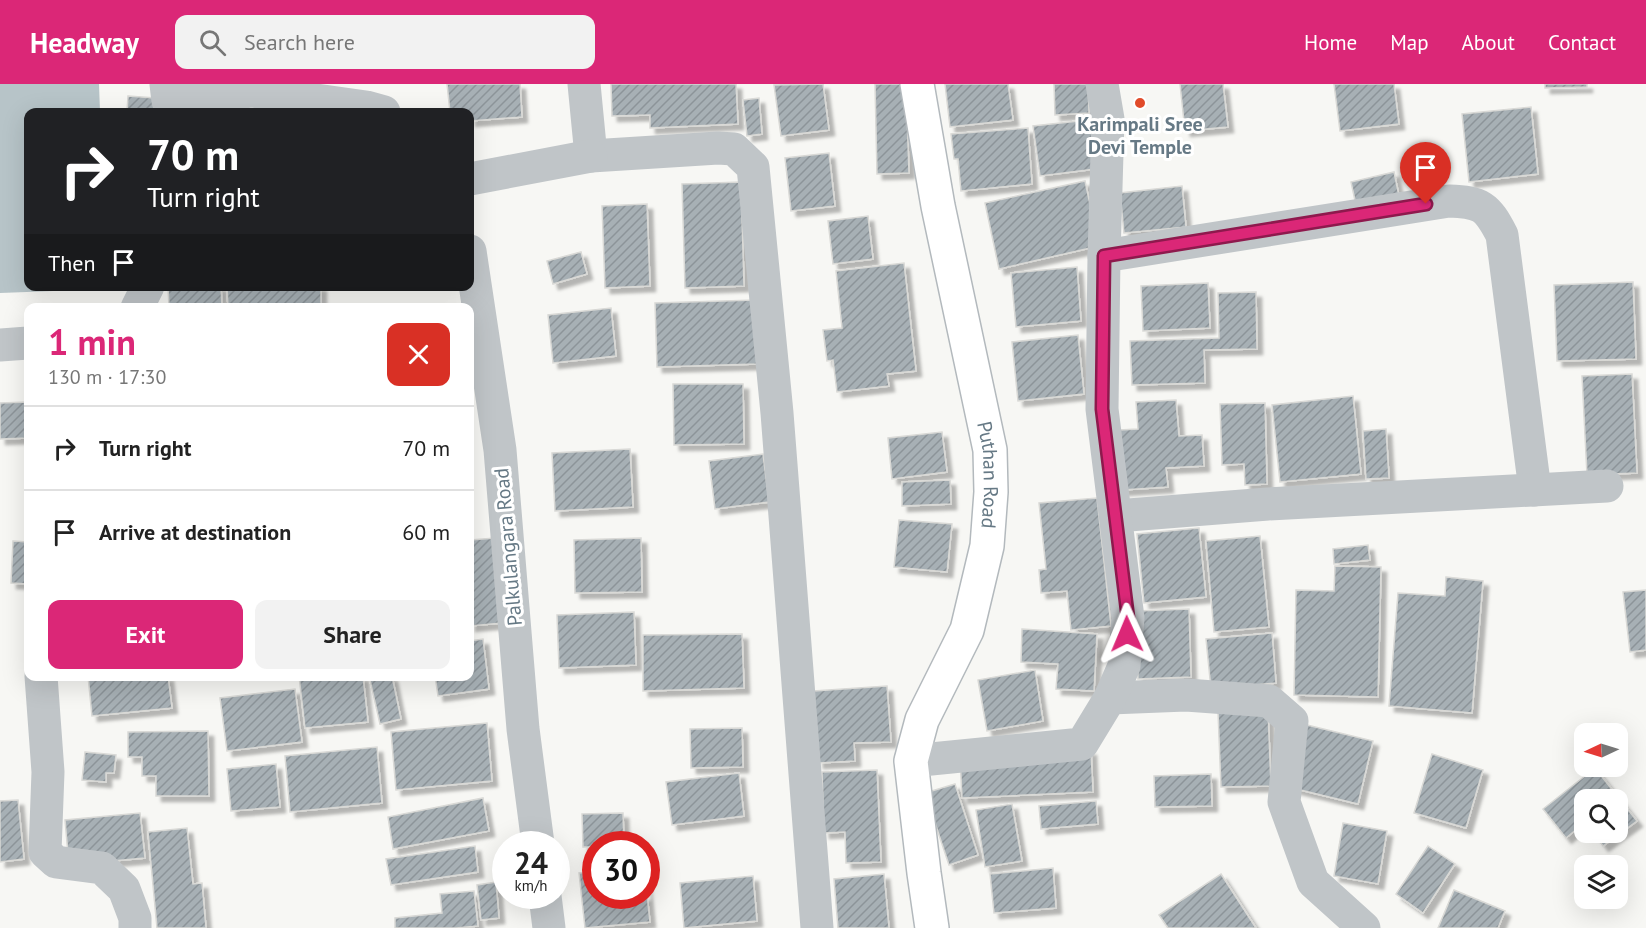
<!DOCTYPE html>
<html lang="en">
<head>
<meta charset="utf-8">
<style>
  :root { --surface:#fff; --page:#f2f2f2; --text:#222; --muted:#767676; --line:#e0e0e0; --accent:#db2777 }
  body { margin:0; font-family:"PT Sans",sans-serif; background:var(--page); color:var(--text); height:100vh; display:flex; flex-direction:column; font-size:22px; white-space:nowrap }
  * { box-sizing:border-box; margin:0 }
  p { font-size:20px; color:var(--muted) }
  .icon { flex:none; width:33px; height:33px; fill:none; stroke:currentColor; stroke-width:2; stroke-linecap:round; stroke-linejoin:round }
  .map { position:relative; flex:1; overflow:hidden }
  .drawer { position:absolute; left:24px; top:219px; width:450px; height:378px; display:flex; flex-direction:column; background:var(--surface); border-radius:12px; box-shadow:0 6px 24px #0002 }
  .drawer>* { flex:none }
  .hud { position:absolute; left:24px; top:24px; width:450px; height:183px; border-radius:12px; box-shadow:0 6px 24px #0002; background:#202124; color:#fff; overflow:hidden }
  .needle { width:39px; rotate:266deg }
  .controls { position:absolute; left:1574px; top:639px; display:grid; gap:12px }
  .controls a { display:grid; place-items:center; width:54px; height:54px; border-radius:12px; background:var(--surface); box-shadow:0 6px 24px #0002; font-size:30px }
  .speed { position:absolute; left:492px; top:747px; display:flex; gap:12px; font-size:30px; font-weight:700; text-align:center }
  .speed>* { display:grid; place-content:center; width:78px; height:78px; border-radius:50%; background:var(--surface); box-shadow:0 6px 24px #0002; line-height:1 }
  .speed small { font-size:15px; font-weight:400 }
  .speed .limit { border:9px solid #d22; background:#fff; color:#111 }
  .pin { position:absolute; display:grid; place-items:center; width:51px; height:51px; color:#fff; margin:-62px -26px; border-radius:50% 50% 50% 0; rotate:-45deg; box-shadow:0 0 6px #0007 }
  .pin .icon { rotate:45deg }
  .me { position:absolute; width:66px; margin:-33px; rotate:359deg; stroke-linejoin:round; filter:drop-shadow(0 0 4px #0008) }
  .turn { display:flex; align-items:center; gap:21px; height:126px; padding:0 24px; font-size:27px }
  .turn .icon { width:78px; height:78px; stroke-width:2.5 }
  .turn b { display:block; font-size:42px; line-height:51px }
  .then { display:flex; align-items:center; height:57px; padding:0 24px; background:#0003; gap:12px; font-size:22px }
  .round { display:grid; place-items:center; flex:none; width:63px; height:63px; border-radius:12px; background:var(--page) }
  .head { display:flex; align-items:center; justify-content:space-between; height:102px; padding:0 24px }
  h1 { font-size:36px; font-weight:700; line-height:45px; color:var(--accent) }
  .primary-button { display:flex; gap:12px; margin-top:auto; padding:12px 24px }
  .primary-button a { flex:1; height:69px; border-radius:12px; background:var(--accent); color:#fff; font-size:24px; font-weight:700; line-height:69px; text-align:center }
  .primary-button a+a { background:var(--page); color:var(--text) }
  ul { padding:0; list-style:none }
  li { display:flex; align-items:center; gap:18px; height:84px; padding:0 24px; border-top:2px solid var(--line) }
  li div { flex:1 }
  li b { display:block; font-size:22px }
  li em { font-style:normal }
  header { display:flex; align-items:center; gap:36px; box-sizing:border-box; height:84px; padding:0 30px; background:var(--accent); color:#fff }
  header strong { font-size:28px }
  nav { display:flex; gap:33px; margin-inline-start:auto; font-size:21px }
  .search { width:420px; height:54px; background:var(--page); display:flex; align-items:center; gap:15px; box-sizing:border-box; padding:0 21px; border-radius:12px; color:var(--muted); font-size:22px }
  .map>svg:first-child { display:block }
</style>
</head>
<body>
<header>
<strong>Headway</strong>
<div class="search"><svg class="icon" aria-label="search" viewBox="0 0 24 24"><circle cx="10" cy="10" r="6"/><path d="M15 15l6 6"/></svg>Search here</div>
<nav><a>Home</a><a>Map</a><a>About</a><a>Contact</a></nav>
</header>
<div class="map">
<svg width="1646" height="844" viewBox="0 0 1646 844">
  <defs>
    <pattern id="building-hatch" width="6" height="6" patternUnits="userSpaceOnUse" patternTransform="scale(1.5)"><rect width="6" height="6" fill="#a7b0b5"/><path d="M-1 1l2-2M0 6l6-6M5 7l2-2" fill="none" stroke="#8c9499"/></pattern>
    <filter id="shadow"><feDropShadow dx="5.5" dy="5.5" stdDeviation="1.5" flood-color="#0004"/></filter>
  </defs>
  <rect width="100%" height="100%" fill="#f7f7f4"/>
  <polygon fill="#b7c4c8" points="0,0 99,0 100,28 28,28 28,202 106,202 106,205 0,209"/>
  <g fill="url(#building-hatch)" stroke="#d9d9d6" stroke-width="1.5" filter="url(#shadow)">
    <polygon points="447,0 520,0 522,33 470,37 470,28 450,28"/>
    <polygon points="611,0 736,0 738,40 650,44 650,31 612,32"/>
    <polygon points="823,0 829,46 781,52 774,1"/>
    <polygon points="875,0 906,0 909,89 877,90"/>
    <polygon points="945,0 1008,0 1013,36 950,43"/>
    <polygon points="1054,0 1088,0 1089,29 1055,31"/>
    <polygon points="1180,0 1223,0 1228,43 1185,47"/>
    <polygon points="1334,0 1394,0 1399,40 1340,47"/>
    <polygon points="1545,0 1587,0 1587,3 1545,4"/>
    <polygon points="128,12 155,14 154,28 127,28"/>
    <polygon points="759,14 762,50 747,52 743,16"/>
    <polygon points="1531,23 1538,90 1469,98 1462,30"/>
    <polygon points="1097,35 1103,84 1040,92 1033,42"/>
    <polygon points="1028,44 1032,100 961,107 958,75 954,75 951,50"/>
    <polygon points="829,69 835,122 791,127 785,74"/>
    <polygon points="1394,88 1402,126 1359,135 1351,98"/>
    <polygon points="1085,97 1099,162 999,185 985,119"/>
    <polygon points="741,98 744,202 685,204 682,100"/>
    <polygon points="1182,102 1186,143 1124,149 1120,109"/>
    <polygon points="647,120 650,202 605,204 602,122"/>
    <polygon points="868,132 873,175 833,180 828,137"/>
    <polygon points="581,168 587,190 553,200 547,177"/>
    <polygon points="904,179 916,287 887,290 889,302 837,308 833,276 827,277 823,246 842,244 836,187"/>
    <polygon points="1077,183 1081,237 1016,243 1011,189"/>
    <polygon points="1633,198 1636,275 1557,277 1554,201"/>
    <polygon points="1208,199 1210,244 1143,247 1141,202"/>
    <polygon points="168,202 221,202 222,224 169,224"/>
    <polygon points="227,202 321,202 321,224 228,224"/>
    <polygon points="1256,208 1257,265 1204,266 1205,299 1132,301 1130,257 1219,254 1218,209"/>
    <polygon points="756,216 757,280 657,283 655,219"/>
    <polygon points="611,224 616,272 553,279 548,231"/>
    <polygon points="1078,251 1084,310 1018,317 1012,258"/>
    <polygon points="1632,290 1637,389 1587,391 1582,292"/>
    <polygon points="673,300 743,300 744,360 674,361"/>
    <polygon points="1353,312 1361,390 1280,398 1272,321"/>
    <polygon points="1176,316 1179,352 1202,351 1204,382 1166,384 1168,403 1122,406 1119,346 1138,345 1136,318"/>
    <polygon points="28,318 28,354 0,355 0,319"/>
    <polygon points="1265,319 1267,400 1245,401 1244,380 1222,381 1220,320"/>
    <polygon points="1386,345 1389,394 1366,395 1363,347"/>
    <polygon points="942,348 947,388 892,395 888,354"/>
    <polygon points="630,365 633,423 555,427 552,369"/>
    <polygon points="763,370 769,418 715,425 709,377"/>
    <polygon points="950,396 951,420 902,422 902,398"/>
    <polygon points="1097,414 1111,542 1071,546 1067,507 1041,509 1039,486 1046,485 1039,419"/>
    <polygon points="899,436 952,440 947,488 894,483"/>
    <polygon points="1199,444 1206,513 1144,519 1137,450"/>
    <polygon points="1260,452 1269,543 1214,548 1206,457"/>
    <polygon points="495,454 502,539 470,542 470,456"/>
    <polygon points="641,454 642,508 575,509 574,456"/>
    <polygon points="13,457 28,458 28,500 11,499"/>
    <polygon points="1368,461 1370,476 1334,480 1333,465"/>
    <polygon points="1335,482 1381,483 1378,613 1294,611 1296,506 1334,507"/>
    <polygon points="1446,493 1483,497 1472,629 1389,622 1398,509 1445,512"/>
    <polygon points="1646,506 1646,566 1630,568 1623,508"/>
    <polygon points="1189,525 1191,593 1138,595 1136,527"/>
    <polygon points="634,528 636,581 559,584 557,531"/>
    <polygon points="1022,545 1097,550 1094,607 1056,605 1058,580 1021,578"/>
    <polygon points="1272,549 1276,599 1211,605 1206,555"/>
    <polygon points="742,550 744,604 643,607 643,551"/>
    <polygon points="483,555 489,605 438,612 435,592 470,592 470,557"/>
    <polygon points="1035,586 1043,637 987,647 978,596"/>
    <polygon points="88,592 168,592 172,624 92,632"/>
    <polygon points="299,592 363,592 368,638 305,644"/>
    <polygon points="369,592 392,592 401,635 380,640"/>
    <polygon points="887,602 891,658 854,659 855,677 818,679 814,607"/>
    <polygon points="295,605 302,658 227,667 220,614"/>
    <polygon points="1268,626 1271,702 1221,703 1218,628"/>
    <polygon points="487,639 492,697 396,706 391,648"/>
    <polygon points="1307,641 1373,657 1358,720 1292,704"/>
    <polygon points="742,644 743,683 691,684 690,645"/>
    <polygon points="208,647 209,712 156,712 156,692 142,692 142,673 128,673 128,648"/>
    <polygon points="377,663 382,719 290,728 285,672"/>
    <polygon points="1091,666 1093,708 962,714 960,673"/>
    <polygon points="85,668 116,671 114,689 106,689 106,698 82,696"/>
    <polygon points="1432,670 1483,686 1466,744 1414,729"/>
    <polygon points="276,680 280,723 231,727 227,685"/>
    <polygon points="1595,684 1637,737 1603,762 1593,748 1617,748 1617,716 1584,716 1584,739 1566,754 1543,725"/>
    <polygon points="877,686 881,778 846,779 845,748 824,749 822,688"/>
    <polygon points="739,689 744,732 672,741 666,698"/>
    <polygon points="1211,690 1212,722 1155,723 1154,692"/>
    <polygon points="955,700 978,771 949,781 925,709"/>
    <polygon points="483,714 489,747 393,765 388,733"/>
    <polygon points="18,716 24,775 0,778 0,717"/>
    <polygon points="1096,717 1098,740 1041,745 1039,722"/>
    <polygon points="1012,720 1022,777 985,783 976,726"/>
    <polygon points="140,729 145,774 69,781 65,736"/>
    <polygon points="623,729 624,760 596,760 596,763 583,763 582,730"/>
    <polygon points="1343,739 1387,747 1378,800 1334,792"/>
    <polygon points="187,744 193,800 202,799 206,844 157,844 148,748"/>
    <polygon points="475,762 478,788 391,801 386,775"/>
    <polygon points="1428,762 1455,780 1423,829 1396,810"/>
    <polygon points="1053,784 1056,824 994,829 990,790"/>
    <polygon points="596,787 596,812 646,812 646,801 650,838 585,844 579,789"/>
    <polygon points="884,790 889,844 838,844 834,795"/>
    <polygon points="1221,790 1256,844 1168,844 1159,831"/>
    <polygon points="753,792 757,837 684,844 680,799"/>
    <polygon points="496,798 499,834 481,836 477,801"/>
    <polygon points="1454,806 1505,827 1498,844 1438,844"/>
    <polygon points="474,807 478,842 456,844 395,844 395,834 442,829 440,810"/>
  </g>
  <g fill="none" stroke-linecap="round" stroke-linejoin="round">
    <defs>
      <g id="secondary">
        <path id="s1" d="M917,0l21,122 52,244 1,42 -4,54 -20,84 -45,90 -11,41 13,112 8,55"/>
      </g>
    </defs>
    <use href="#secondary" stroke="#b3b9bd" stroke-width="36"/>
    <g stroke="#c0c5c8" stroke-width="33">
      <polyline points="166,0 168,17 251,7 366,23 384,28"/>
      <polyline points="584,0 591,72 718,64 734,65 753,83 777,329 817,844"/>
      <polyline points="470,95 591,72"/>
      <polyline points="470,167 500,366 523,645 538,760"/>
      <path d="M1104,172l345,-55c32,1 38,5 53,34l33,255"/>
      <polyline points="137,224 148,202"/>
      <polyline points="0,261 28,259"/>
      <polyline points="1116,432 1268,420 1607,402"/>
      <polyline points="41,592 48,688 45,768 56,778 102,784 124,805 135,834 135,844"/>
      <polyline points="1110,614 1186,611 1269,617 1292,637 1284,718 1313,798 1364,844"/>
      <polyline points="911,677 1082,660 1110,614 1124,582 1128,534 1102,325 1104,172 1108,35 1102,0"/>
      <polyline points="545,812 549,844"/>
    </g>
    <use href="#secondary" stroke="#fff" stroke-width="33"/>
  </g>
  <g fill="none" stroke-linecap="round" stroke-linejoin="round">
    <defs>
      <polyline id="route" points="1127,550 1128,534 1102,325 1104,172 1426,120"/>
    </defs>
    <use href="#route" stroke="#8e194d" stroke-width="15"/>
    <use href="#route" stroke="#db2777" stroke-width="10"/>
  </g>
  <circle fill="#e14b2a" stroke="#fff" stroke-width="2" cx="1140" cy="19" r="6"/>
  <g text-anchor="middle" dominant-baseline="central" stroke-width="6" stroke-linejoin="round" paint-order="stroke">
    <g font-size="20" font-weight="bold" fill="#667985" stroke="#fff">
      <text x="1140" y="40">Karimpali Sree<tspan x="1140" dy="23">Devi Temple</tspan></text>
    </g>
    <g font-size="20" fill="#667985" stroke="#fff">
      <text stroke="none"><textPath href="#s1" startOffset="398">Puthan Road</textPath></text>
      <text transform="translate(508 463) rotate(-95)">Palkulangara Road</text>
    </g>
  </g>
</svg>
<div class="controls">
<a><svg class="needle" viewBox="-14 -14 28 28"><path d="M0-13l5 13h-10z" fill="#e53935"/><path d="M0 13l5-13h-10z" fill="#767676"/></svg></a>
<a><svg class="icon" aria-label="search" viewBox="0 0 24 24"><circle cx="10" cy="10" r="6"/><path d="M15 15l6 6"/></svg></a>
<a><svg class="icon" aria-label="layers" viewBox="0 0 24 24"><path d="M12 4l9 5-9 5-9-5zM3 14l9 5 9-5"/></svg></a>
</div>
<div class="speed"><div>24<small>km/h</small></div><div class="limit">30</div></div>
<div class="pin" style="left:1426px;top:120px;background:#d93025"><svg class="icon" aria-label="arrive" viewBox="0 0 24 24"><path d="M6 21V4h12l-3 4 3 4H6"/></svg></div>
<svg class="me" style="left:1127px;top:550px" viewBox="-20 -20 40 40"><path d="M0-17L14 15 0 8-14 15z" fill="#db2777" stroke="#fff" stroke-width="4"/></svg>
<div class="hud">
<div class="turn"><svg class="icon" aria-label="right" viewBox="0 0 24 24"><path d="M7 20v-9h11M14 6l5 5-5 5"/></svg><div><b>70 m</b>Turn right</div></div>
<div class="then">Then<svg class="icon" aria-label="arrive" viewBox="0 0 24 24"><path d="M6 21V4h12l-3 4 3 4H6"/></svg></div>
</div>
<section class="drawer">
<div class="head"><div><h1>1 min</h1><p>130 m · 17:30</p></div><a class="round" style="background:#d93025;color:#fff"><svg class="icon" aria-label="close" viewBox="0 0 24 24"><path d="M6 6l12 12M18 6L6 18"/></svg></a></div>
<ul>
<li><svg class="icon" aria-label="right" viewBox="0 0 24 24"><path d="M7 20v-9h11M14 6l5 5-5 5"/></svg><div><b>Turn right</b></div><em>70 m</em></li>
<li><svg class="icon" aria-label="arrive" viewBox="0 0 24 24"><path d="M6 21V4h12l-3 4 3 4H6"/></svg><div><b>Arrive at destination</b></div><em>60 m</em></li>
</ul>
<div class="primary-button"><a>Exit</a><a>Share</a></div>
</section>
</div>
</body>
</html>
